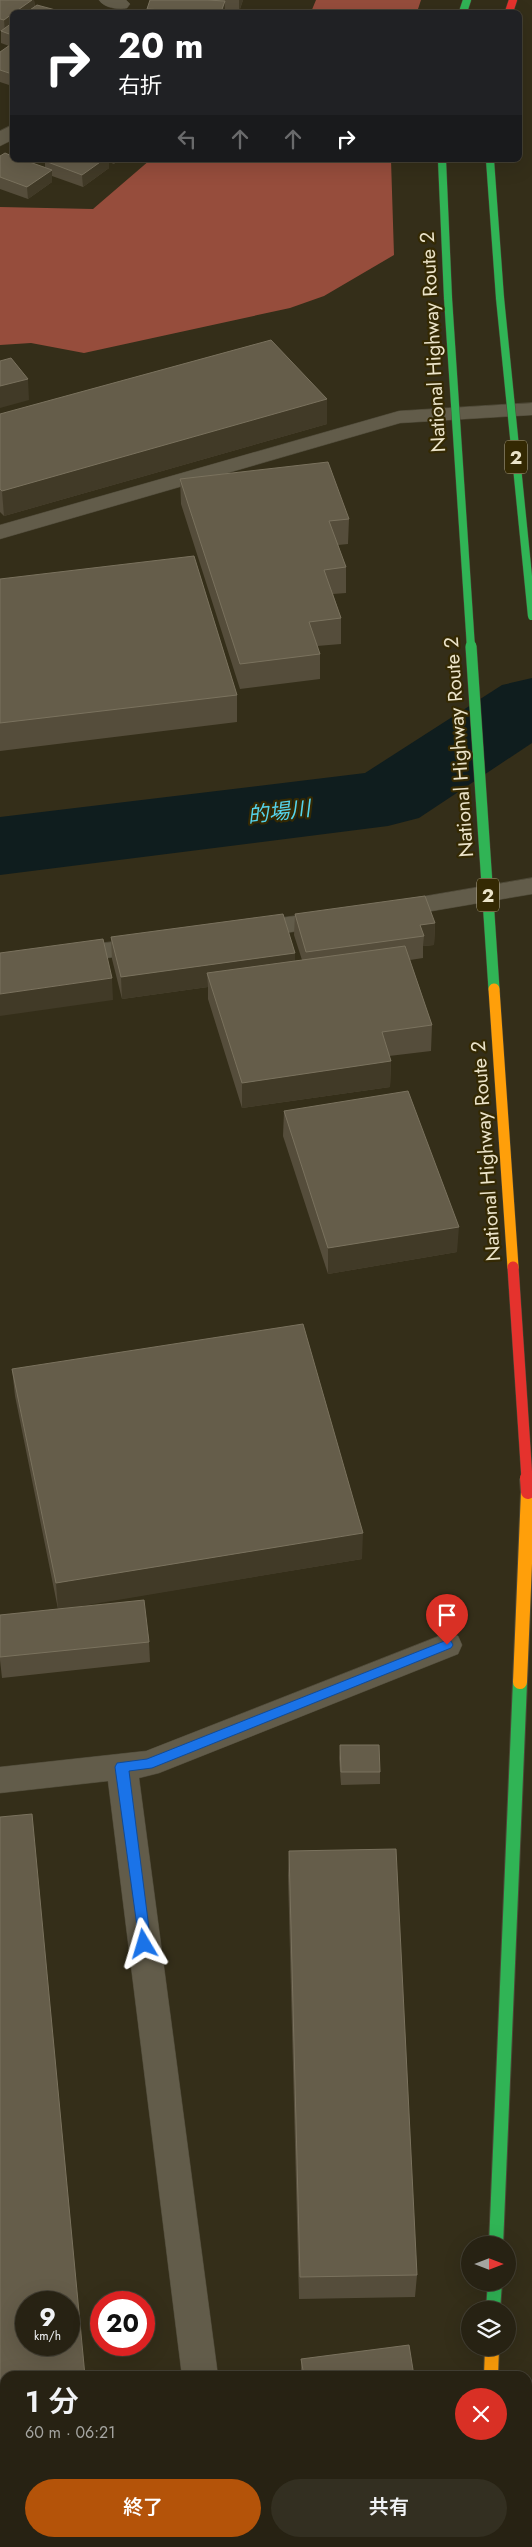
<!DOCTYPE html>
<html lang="ja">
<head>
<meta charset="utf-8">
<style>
  :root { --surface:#272213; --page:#332f21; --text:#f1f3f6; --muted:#a4a4a0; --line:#433f33; --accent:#b45309 }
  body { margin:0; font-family:Jost,"Noto Sans JP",sans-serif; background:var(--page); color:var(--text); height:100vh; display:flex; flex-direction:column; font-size:19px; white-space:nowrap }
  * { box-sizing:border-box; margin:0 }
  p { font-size:16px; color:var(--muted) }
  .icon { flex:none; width:28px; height:28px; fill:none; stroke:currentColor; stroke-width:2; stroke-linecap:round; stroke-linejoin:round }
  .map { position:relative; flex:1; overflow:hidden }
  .drawer { position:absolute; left:0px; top:2371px; width:532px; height:176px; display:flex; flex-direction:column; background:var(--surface); border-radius:15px 15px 0 0; box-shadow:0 5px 20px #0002,0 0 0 1px var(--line) }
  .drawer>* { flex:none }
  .banner { position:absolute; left:10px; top:10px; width:512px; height:152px; border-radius:8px; box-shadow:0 5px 20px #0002,0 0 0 1px var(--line); background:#202124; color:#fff; overflow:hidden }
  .needle { width:32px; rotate:90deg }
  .fabs { position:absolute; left:461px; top:2236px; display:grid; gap:10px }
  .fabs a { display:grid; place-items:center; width:55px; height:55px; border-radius:50%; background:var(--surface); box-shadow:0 5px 20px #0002,0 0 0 1px var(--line); font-size:25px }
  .speed { position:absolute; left:15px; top:2291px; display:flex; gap:10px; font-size:25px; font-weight:700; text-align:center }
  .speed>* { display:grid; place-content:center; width:65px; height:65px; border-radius:50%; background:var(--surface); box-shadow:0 5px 20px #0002,0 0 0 1px var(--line); line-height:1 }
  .speed small { font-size:12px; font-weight:400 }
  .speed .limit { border:8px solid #d22; background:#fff; color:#111 }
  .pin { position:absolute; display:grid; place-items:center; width:42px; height:42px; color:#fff; margin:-51px -21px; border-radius:50% 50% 50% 0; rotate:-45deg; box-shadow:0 0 5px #0007 }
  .pin .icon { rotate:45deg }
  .me { position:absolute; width:55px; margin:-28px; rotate:353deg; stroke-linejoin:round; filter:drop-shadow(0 0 4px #0008) }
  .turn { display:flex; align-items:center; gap:18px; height:105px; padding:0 25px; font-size:22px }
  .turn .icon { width:65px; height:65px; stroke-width:2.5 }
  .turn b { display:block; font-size:35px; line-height:42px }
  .lanes { display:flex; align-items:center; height:48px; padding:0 25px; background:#0003; justify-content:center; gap:25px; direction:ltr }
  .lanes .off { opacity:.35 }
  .round { display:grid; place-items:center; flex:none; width:52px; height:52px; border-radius:26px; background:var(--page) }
  .overview { display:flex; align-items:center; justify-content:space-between; height:85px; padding:0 25px }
  h1 { font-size:30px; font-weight:600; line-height:38px }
  .button { display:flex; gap:10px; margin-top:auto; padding:10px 25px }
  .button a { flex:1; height:58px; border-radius:30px; background:var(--accent); color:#fff; font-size:20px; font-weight:600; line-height:58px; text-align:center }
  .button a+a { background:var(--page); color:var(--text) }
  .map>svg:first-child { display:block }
</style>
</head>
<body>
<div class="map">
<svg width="532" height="2547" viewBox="0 0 532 2547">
  <rect width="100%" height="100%" fill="#342e19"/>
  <g fill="#964d3c">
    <polygon points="316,0 421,0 417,12 311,12"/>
    <polygon points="150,160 391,160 394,255 324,296 290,308 84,353 31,343 0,345 0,207 93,209"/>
  </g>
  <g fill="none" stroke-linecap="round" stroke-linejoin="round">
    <polygon fill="#0f1d1e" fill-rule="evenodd" points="532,678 532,743 419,818 388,826 0,875 0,817 365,773 502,685"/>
    <defs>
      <g id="lane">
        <polygon points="532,403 532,415 400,423 0,539 0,525 399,411"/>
        <polygon points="447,1633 458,1636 462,1645 458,1654 159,1773 139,1778 218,2376 182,2376 108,1781 0,1793 0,1767 146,1751"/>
        <polygon points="202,2542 240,2542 241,2547 203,2547"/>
      </g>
      <g id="street">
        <path d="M99,0h27l4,4 -3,4c-8,2 -23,0 -28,-8z"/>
        <polygon points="12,125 12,140 0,146 0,131"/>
        <polygon points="532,878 532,894 391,918 382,916 379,910 382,904 391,902"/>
        <polygon points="331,911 340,913 343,919 340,925 250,938 241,936 238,930 241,924 250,922"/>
        <polygon points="148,937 157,939 160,945 157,951 0,973 0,957"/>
      </g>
      <g id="fast-far1">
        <polyline points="463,12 467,0"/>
        <polyline points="442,160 448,298"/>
        <polyline points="490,160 500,298"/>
      </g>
      <g id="fast">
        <polyline points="496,2245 520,1682"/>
        <polyline points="493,2310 495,2282"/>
      </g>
      <g id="slow">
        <polyline points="520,1682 528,1492"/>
        <polyline points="491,2376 492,2348"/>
        <polyline points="507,2542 508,2547"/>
      </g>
      <polyline id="jam" points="509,12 513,0"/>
    </defs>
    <use href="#lane" stroke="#4d4837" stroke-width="1"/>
    <use href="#street" stroke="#4d4837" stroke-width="1"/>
    <use href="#fast-far1" stroke="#4d4837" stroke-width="9"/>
    <use href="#fast" stroke="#4d4837" stroke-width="16"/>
    <use href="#slow" stroke="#4d4837" stroke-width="16"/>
    <use href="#jam" stroke="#4d4837" stroke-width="9"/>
    <use href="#lane" fill="#625c4a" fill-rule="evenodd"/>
    <use href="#street" fill="#625c4a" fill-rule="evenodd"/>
    <use href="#fast-far1" stroke="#30b455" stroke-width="8"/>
    <use href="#fast" stroke="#30b455" stroke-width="14"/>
    <use href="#slow" stroke="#ff9f0a" stroke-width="14"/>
    <use href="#jam" stroke="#e5322d" stroke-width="8"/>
    <defs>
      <g id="fast-bridge-far1">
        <polyline points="448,298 471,648"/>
        <polyline points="500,298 532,616"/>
      </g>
      <polyline id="fast-bridge" points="471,646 494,989"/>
      <polyline id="slow-bridge" points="494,989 513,1267"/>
      <polyline id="jam-bridge-far1" points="513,1267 527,1479"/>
      <polyline id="jam-bridge" points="527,1478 528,1492"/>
    </defs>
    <use href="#fast-bridge-far1" stroke="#4d4837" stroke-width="9" stroke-linecap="butt"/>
    <use href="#fast-bridge" stroke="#4d4837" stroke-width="12" stroke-linecap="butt"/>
    <use href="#slow-bridge" stroke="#4d4837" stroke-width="12" stroke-linecap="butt"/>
    <use href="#jam-bridge-far1" stroke="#4d4837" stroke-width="12" stroke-linecap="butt"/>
    <use href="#jam-bridge" stroke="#4d4837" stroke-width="16" stroke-linecap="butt"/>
    <use href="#fast-bridge-far1" stroke="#30b455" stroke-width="8"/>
    <use href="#fast-bridge" stroke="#30b455" stroke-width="11"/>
    <use href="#slow-bridge" stroke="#ff9f0a" stroke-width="11"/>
    <use href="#jam-bridge-far1" stroke="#e5322d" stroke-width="11"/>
    <use href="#jam-bridge" stroke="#e5322d" stroke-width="14"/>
  </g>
  <g fill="#554d3b">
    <polygon points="0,0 34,0 35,7 63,12 12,12 12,86 0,82 0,52 9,46 1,43 1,31 0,31"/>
    <polygon points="150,0 243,0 239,12 225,11 225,12 147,12 147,9"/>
    <polygon points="0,156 45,167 45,161 47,160 119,160 114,164 109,162 109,168 83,187 52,176 52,182 28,199 0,189"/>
    <polygon points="0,414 327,424 4,516 0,512"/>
    <polygon points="180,479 349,519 348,544 338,545 346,567 346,593 333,594 341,618 341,644 317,646 320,654 320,679 240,689 181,504"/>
    <polygon points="0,579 237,695 237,722 0,751"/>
    <polygon points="295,914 435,923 434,945 423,946 423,958 410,960 432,1025 431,1051 389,1056 391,1061 390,1087 242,1108 208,999 208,987 122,999 112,959 111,937 295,953 295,961 302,960 294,935"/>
    <polygon points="284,1111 457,1252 328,1274 283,1136"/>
    <polygon points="12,1369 362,1559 65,1608 149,1642 150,1662 2,1678 0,1660 0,1615 58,1609 15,1396"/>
    <polygon points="340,1745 380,1772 380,1784 341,1785 339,1758"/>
    <polygon points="289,1851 417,2275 415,2297 299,2299 288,1875"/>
    <polygon points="301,2359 414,2376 301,2376"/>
    <polygon points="325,2542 443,2542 444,2547 325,2547"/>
  </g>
  <g fill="#413a27">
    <polygon points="32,0 34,0 35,11 32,12 15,12"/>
    <polygon points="239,0 243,0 239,12"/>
    <polygon points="225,1 225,12 221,12"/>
    <polygon points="12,14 12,27 5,32 4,20"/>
    <polygon points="103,160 109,160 109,168 83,187 82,175"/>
    <polygon points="113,160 119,160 114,164"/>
    <polygon points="52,170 52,182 28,199 27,187"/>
    <polygon points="28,379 29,400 0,408 0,386"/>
    <polygon points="327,399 327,424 4,516 2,491"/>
    <polygon points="435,923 434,945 423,946 424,936 420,925"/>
    <polygon points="295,953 295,974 207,973 208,987 122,999 121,977"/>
    <polygon points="112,978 113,1000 0,1016 0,994"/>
    <polygon points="391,1061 390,1087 242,1108 242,1083"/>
    <polygon points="459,1227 457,1252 328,1274 328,1248"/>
    <polygon points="363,1533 362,1559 58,1610 56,1583"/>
  </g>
  <g fill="#655d4a" stroke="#7a725e" fill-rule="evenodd">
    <polygon points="0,0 32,0 15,12 12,12 12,14 4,20 0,19"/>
    <polygon points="150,0 207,0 225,1 221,12 197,12 147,9"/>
    <polygon points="37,5 63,12 27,12"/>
    <polygon points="12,23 12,35 1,31"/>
    <polygon points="10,45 12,45 12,74 0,70 0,52"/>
    <polygon points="5,153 12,156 12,160 24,160 52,170 27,187 0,177 0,156"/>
    <polygon points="47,160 103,160 82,175 45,161"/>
    <polygon points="271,340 327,399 2,491 0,489 0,414"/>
    <polygon points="11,358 28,379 0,386 0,361"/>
    <polygon points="328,462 349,519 329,521 346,567 324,570 341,618 309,622 320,654 240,664 180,479"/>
    <polygon points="194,556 237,695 0,723 0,579"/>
    <polygon points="425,896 435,923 420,925 424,936 306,952 295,914"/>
    <polygon points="283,914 295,953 121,977 111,937"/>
    <polygon points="103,939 112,978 0,994 0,953"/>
    <polygon points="405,946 432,1025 382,1032 391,1061 242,1083 207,973"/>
    <polygon points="408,1091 459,1227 328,1248 284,1111"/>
    <polygon points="303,1324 363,1533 56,1583 12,1369"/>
    <polygon points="144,1600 149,1642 0,1657 0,1615"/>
    <polygon points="340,1745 379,1745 380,1772 341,1772"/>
    <path d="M32,1814l53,562h-80v166h95l1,5h-101v-730zM26,2302h43v43h-43z"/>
    <polygon points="396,1849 417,2275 300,2277 289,1851"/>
    <polygon points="409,2345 414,2376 304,2376 301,2359"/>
    <polygon points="328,2542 443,2542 444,2547 329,2547"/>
  </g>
  <polygon fill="#1a73e8" stroke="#114b97" points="447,1640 451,1641 453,1645 451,1648 152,1768 129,1771 151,1944 149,1948 140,1948 115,1767 117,1763 147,1759"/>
  <g text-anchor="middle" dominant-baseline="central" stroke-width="4.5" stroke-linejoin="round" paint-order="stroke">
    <g fill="#342903" stroke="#b4ab8e" stroke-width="1">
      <rect x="505" y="440.5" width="22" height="33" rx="4"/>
      <rect x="477" y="878.5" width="22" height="33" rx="4"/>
    </g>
    <g font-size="19" font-weight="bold" fill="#ebe3c9">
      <text x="516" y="457">2</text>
      <text x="488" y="895">2</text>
    </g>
    <g font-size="20" fill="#ebe3c9" stroke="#342903">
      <text transform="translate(433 342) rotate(-93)">National Highway Route 2</text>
      <text transform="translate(459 747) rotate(-94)">National Highway Route 2</text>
      <text transform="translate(486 1151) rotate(-94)">National Highway Route 2</text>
    </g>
    <g font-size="21" font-style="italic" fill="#55d4ec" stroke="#342903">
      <text transform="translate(279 812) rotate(-7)">的場川</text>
    </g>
  </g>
</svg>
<div class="fabs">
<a><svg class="needle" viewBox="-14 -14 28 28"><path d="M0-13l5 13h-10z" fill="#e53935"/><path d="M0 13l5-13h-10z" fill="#a4a4a0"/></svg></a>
<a><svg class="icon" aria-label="layers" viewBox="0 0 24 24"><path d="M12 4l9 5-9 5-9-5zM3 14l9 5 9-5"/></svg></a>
</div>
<div class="speed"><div>9<small>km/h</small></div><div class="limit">20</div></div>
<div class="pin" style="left:447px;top:1645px;background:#d93025"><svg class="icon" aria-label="arrive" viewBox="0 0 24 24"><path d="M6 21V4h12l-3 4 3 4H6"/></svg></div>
<svg class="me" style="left:144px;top:1944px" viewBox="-20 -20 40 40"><path d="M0-17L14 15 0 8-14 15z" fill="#1a73e8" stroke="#fff" stroke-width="4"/></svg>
<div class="banner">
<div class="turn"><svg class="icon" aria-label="right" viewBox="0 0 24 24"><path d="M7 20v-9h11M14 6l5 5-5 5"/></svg><div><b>20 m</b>右折</div></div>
<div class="lanes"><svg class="icon off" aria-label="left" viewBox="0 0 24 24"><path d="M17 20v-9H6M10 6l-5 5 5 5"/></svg><svg class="icon off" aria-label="ahead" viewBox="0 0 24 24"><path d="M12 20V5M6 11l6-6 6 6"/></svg><svg class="icon off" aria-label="ahead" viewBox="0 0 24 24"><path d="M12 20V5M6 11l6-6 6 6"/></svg><svg class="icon" aria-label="right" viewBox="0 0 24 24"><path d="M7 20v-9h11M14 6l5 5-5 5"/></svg></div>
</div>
<section class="drawer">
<div class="overview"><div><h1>1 分</h1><p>60 m · 06:21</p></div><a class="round" style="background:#d93025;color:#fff"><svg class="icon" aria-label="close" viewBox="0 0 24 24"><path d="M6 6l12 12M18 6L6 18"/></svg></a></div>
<div class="button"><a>終了</a><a>共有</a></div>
</section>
</div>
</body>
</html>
